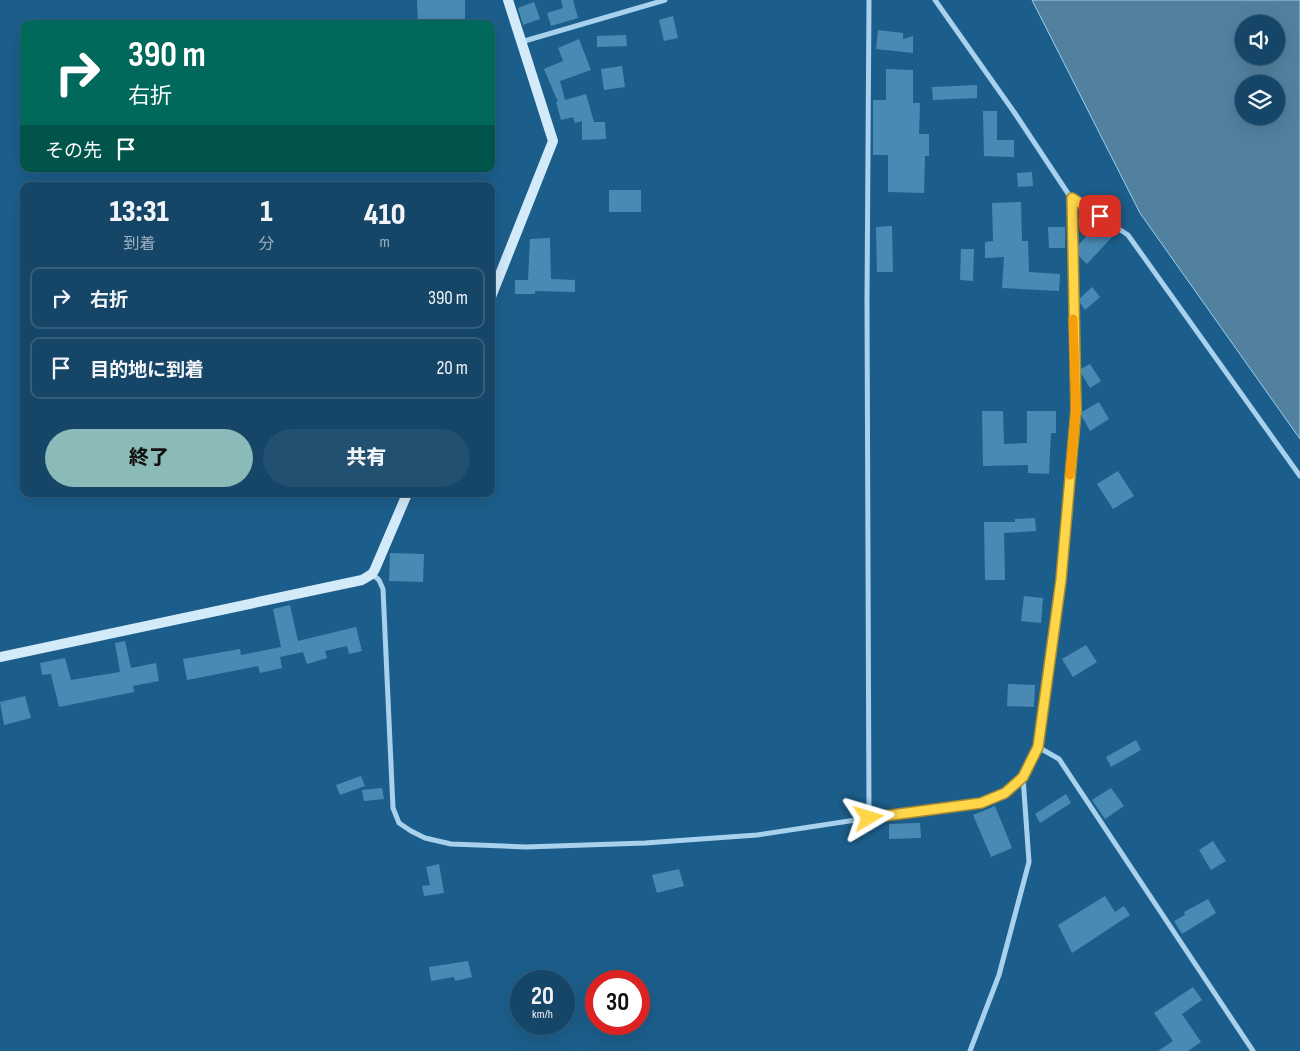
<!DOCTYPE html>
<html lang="ja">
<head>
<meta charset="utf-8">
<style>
  :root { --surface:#154668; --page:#225071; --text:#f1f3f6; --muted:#9db1c0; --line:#345e7c; --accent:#8bbbb9 }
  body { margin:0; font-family:"Sofia Sans Condensed","Noto Sans JP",sans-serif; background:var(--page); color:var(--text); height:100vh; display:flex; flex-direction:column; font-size:19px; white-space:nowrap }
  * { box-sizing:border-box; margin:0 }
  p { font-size:16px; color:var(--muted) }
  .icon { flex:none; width:28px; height:28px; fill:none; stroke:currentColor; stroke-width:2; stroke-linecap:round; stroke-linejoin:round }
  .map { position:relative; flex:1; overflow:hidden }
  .sheet { position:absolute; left:20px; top:182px; width:475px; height:315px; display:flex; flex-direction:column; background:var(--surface); border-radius:10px; box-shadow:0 5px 20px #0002,0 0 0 1px var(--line) }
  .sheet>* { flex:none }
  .guide { position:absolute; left:20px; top:20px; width:475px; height:152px; border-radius:10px; box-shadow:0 5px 20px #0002,0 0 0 1px var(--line); background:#00695c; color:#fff; overflow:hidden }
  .buttons { position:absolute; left:1235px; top:15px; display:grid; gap:10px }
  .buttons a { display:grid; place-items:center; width:50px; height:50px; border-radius:50%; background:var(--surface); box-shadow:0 5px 20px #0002,0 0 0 1px var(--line); font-size:25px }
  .speed { position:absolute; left:510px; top:970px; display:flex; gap:10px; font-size:25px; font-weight:700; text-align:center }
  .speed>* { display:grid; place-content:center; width:65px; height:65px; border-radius:50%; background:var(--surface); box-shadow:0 5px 20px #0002,0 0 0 1px var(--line); line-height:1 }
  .speed small { font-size:12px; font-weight:400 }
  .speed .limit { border:8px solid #d22; background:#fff; color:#111 }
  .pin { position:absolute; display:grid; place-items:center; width:42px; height:42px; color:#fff; margin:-21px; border-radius:10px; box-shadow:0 2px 8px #0006 }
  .me { position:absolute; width:55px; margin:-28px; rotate:83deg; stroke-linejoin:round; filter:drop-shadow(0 0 4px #0008) }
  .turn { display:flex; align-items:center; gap:18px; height:105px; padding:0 25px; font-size:22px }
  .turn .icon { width:65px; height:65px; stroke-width:2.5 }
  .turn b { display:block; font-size:35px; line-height:42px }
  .then { display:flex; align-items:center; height:48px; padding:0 25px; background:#0003; gap:10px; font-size:19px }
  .eta { display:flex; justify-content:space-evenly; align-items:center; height:85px; text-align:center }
  .eta b { font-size:30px; font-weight:800; line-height:35px }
  .button { display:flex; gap:10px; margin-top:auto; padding:10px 25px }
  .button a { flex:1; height:58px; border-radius:30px; background:var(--accent); color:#111; font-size:20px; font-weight:800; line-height:58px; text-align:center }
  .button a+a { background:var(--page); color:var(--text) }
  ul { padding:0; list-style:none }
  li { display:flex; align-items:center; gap:15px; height:62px; margin:0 10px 8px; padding:0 15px; border:2px solid var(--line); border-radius:10px }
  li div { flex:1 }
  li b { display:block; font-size:19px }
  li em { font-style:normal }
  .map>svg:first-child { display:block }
</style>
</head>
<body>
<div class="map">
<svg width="1300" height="1051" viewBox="0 0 1300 1051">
  <rect width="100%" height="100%" fill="#1c5e8b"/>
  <path fill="#5281a0" stroke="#9aceef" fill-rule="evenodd" d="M1032,0h268v439l-160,-226zM1244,24h32v32h-32zM1244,84h32v32h-32z"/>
  <g fill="#498ab5">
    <polygon points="417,0 465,0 465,24 418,24"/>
    <polygon points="561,0 573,0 578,18 551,26 547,13 563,8"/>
    <polygon points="534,2 540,19 523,25 518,8"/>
    <polygon points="673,16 678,38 664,41 659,20"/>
    <polygon points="878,30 903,33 903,39 913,36 913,53 876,49"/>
    <polygon points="626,35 627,46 597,47 597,36"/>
    <polygon points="579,39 591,70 560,81 565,100 586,94 594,122 605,122 606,139 582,140 582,121 575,123 573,117 561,120 556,102 558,102 544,69 563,61 558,48"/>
    <polygon points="622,66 625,87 604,90 601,69"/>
    <polygon points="886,69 913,70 913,103 920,103 919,134 929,134 929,156 925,156 924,193 888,192 888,155 873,155 873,100 886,100"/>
    <polygon points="977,85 977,98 933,100 932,87"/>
    <polygon points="983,111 997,111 997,140 1014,140 1014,157 984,156"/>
    <polygon points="1032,172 1033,186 1018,187 1017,173"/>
    <rect x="609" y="190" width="32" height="22"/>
    <polygon points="1021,202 1022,241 1028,241 1029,272 1060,274 1059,291 1002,288 1004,257 985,258 985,242 993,241 992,203"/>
    <polygon points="1085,212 1113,236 1087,264 1077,254 1077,247 1089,233 1076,221"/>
    <polygon points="892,226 893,272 877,272 876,227"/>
    <polygon points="1048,227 1065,227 1065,248 1049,248"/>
    <polygon points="550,238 551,279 575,280 575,292 535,291 535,294 515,294 515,280 528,280 530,239"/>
    <polygon points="961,249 974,249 973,281 960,280"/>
    <polygon points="1092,287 1100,297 1085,310 1078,300"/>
    <polygon points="1090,364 1101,381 1090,388 1079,370"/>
    <polygon points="1099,402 1109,419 1090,431 1080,413"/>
    <polygon points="982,411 1003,411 1004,444 1027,443 1027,411 1056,411 1056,433 1051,433 1049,474 1028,473 1028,465 983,466"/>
    <polygon points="1118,471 1134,496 1113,509 1097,484"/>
    <polygon points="1035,518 1036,531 1004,533 1005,580 985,580 984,522 1015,522 1015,519"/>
    <polygon points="390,553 424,554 423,582 389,581"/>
    <polygon points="1024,596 1043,598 1041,623 1021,621"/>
    <polygon points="290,605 298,641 356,627 362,651 349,654 347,646 325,651 327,658 307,664 303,652 280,657 282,668 260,673 258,666 187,680 183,659 240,649 241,655 281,647 273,609"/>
    <polygon points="125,641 131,668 156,663 159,681 133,686 134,692 59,707 51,674 42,675 40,663 65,658 71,680 120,672 115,643"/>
    <polygon points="1086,645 1097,662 1073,677 1062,659"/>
    <polygon points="1008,684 1035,685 1034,707 1007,706"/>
    <polygon points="25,696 31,718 4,725 0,702"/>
    <polygon points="1136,740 1141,750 1111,767 1106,757"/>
    <polygon points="361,776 365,786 340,795 336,785"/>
    <polygon points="382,788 384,799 364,801 362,790"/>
    <polygon points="1111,788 1124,806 1105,819 1092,800"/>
    <polygon points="1066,794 1071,803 1040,823 1035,814"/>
    <polygon points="995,806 1012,848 991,857 973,815"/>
    <polygon points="920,823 921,838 889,839 889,824"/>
    <polygon points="1213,841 1226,861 1211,870 1199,850"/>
    <polygon points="439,864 444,893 424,896 422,886 430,885 426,867"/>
    <polygon points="679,869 684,886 657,893 652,875"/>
    <polygon points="1105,896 1115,912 1124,906 1130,915 1072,953 1058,925"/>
    <polygon points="1208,899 1216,913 1182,934 1174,921 1185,915 1184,912"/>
    <polygon points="468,961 472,977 455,981 454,977 431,981 429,967"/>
    <polygon points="1193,987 1202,1000 1182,1014 1201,1042 1188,1051 1158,1051 1173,1041 1154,1013"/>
  </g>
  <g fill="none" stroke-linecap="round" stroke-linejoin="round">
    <g stroke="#a7d1ed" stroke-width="5">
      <polyline points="935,0 1014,112 1071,198 1128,235 1300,476"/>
      <polyline points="521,42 665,0"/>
      <polyline points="372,574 379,580 383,589 393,808 399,823 411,831 425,838 451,844 526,847 645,843 757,835 869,818 954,808 981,803 1005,793 1023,777 1038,747 1061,580 1076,410 1071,198"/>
      <polyline points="1038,747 1059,759 1253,1051"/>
      <polyline points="869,818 867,301 869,0"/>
      <polyline points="970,1051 999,975 1029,862 1023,777"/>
    </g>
    <g stroke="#d3eaf9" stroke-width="10">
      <polyline points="491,297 553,141 508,0"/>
      <polyline points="0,657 362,580 372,574 375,569 407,494"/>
    </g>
  </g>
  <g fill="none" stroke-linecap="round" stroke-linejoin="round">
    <defs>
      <polyline id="route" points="869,818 981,803 1005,793 1023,777 1038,747 1061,580 1076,410 1072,198 1100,216"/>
    </defs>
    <use href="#route" stroke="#a68a30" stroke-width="12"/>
    <use href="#route" stroke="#ffd54a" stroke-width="9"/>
    <polyline stroke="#f59e0b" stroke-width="9" points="1070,475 1076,410 1073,319"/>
  </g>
</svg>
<div class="buttons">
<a><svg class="icon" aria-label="sound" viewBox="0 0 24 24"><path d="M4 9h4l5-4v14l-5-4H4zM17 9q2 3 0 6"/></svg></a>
<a><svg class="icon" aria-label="layers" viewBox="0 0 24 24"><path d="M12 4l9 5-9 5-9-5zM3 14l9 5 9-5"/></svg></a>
</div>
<div class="speed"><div>20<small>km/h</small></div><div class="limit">30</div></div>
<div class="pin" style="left:1100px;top:216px;background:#d93025"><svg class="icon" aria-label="arrive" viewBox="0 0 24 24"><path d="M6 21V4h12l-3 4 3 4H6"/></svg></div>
<svg class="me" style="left:869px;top:818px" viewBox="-20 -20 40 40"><path d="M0-17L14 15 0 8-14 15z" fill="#ffd54a" stroke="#fff" stroke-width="4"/></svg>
<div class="guide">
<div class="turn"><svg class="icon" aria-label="right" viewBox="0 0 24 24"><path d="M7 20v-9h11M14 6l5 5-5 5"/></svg><div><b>390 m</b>右折</div></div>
<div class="then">その先<svg class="icon" aria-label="arrive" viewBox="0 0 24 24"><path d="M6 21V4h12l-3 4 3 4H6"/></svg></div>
</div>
<section class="sheet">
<div class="eta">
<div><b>13:31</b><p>到着</p></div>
<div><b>1</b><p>分</p></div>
<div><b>410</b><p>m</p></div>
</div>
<ul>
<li><svg class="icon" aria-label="right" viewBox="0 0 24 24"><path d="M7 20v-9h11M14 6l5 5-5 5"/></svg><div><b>右折</b></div><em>390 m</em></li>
<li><svg class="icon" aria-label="arrive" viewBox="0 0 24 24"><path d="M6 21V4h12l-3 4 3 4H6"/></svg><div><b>目的地に到着</b></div><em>20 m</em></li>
</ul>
<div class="button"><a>終了</a><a>共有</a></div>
</section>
</div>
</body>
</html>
